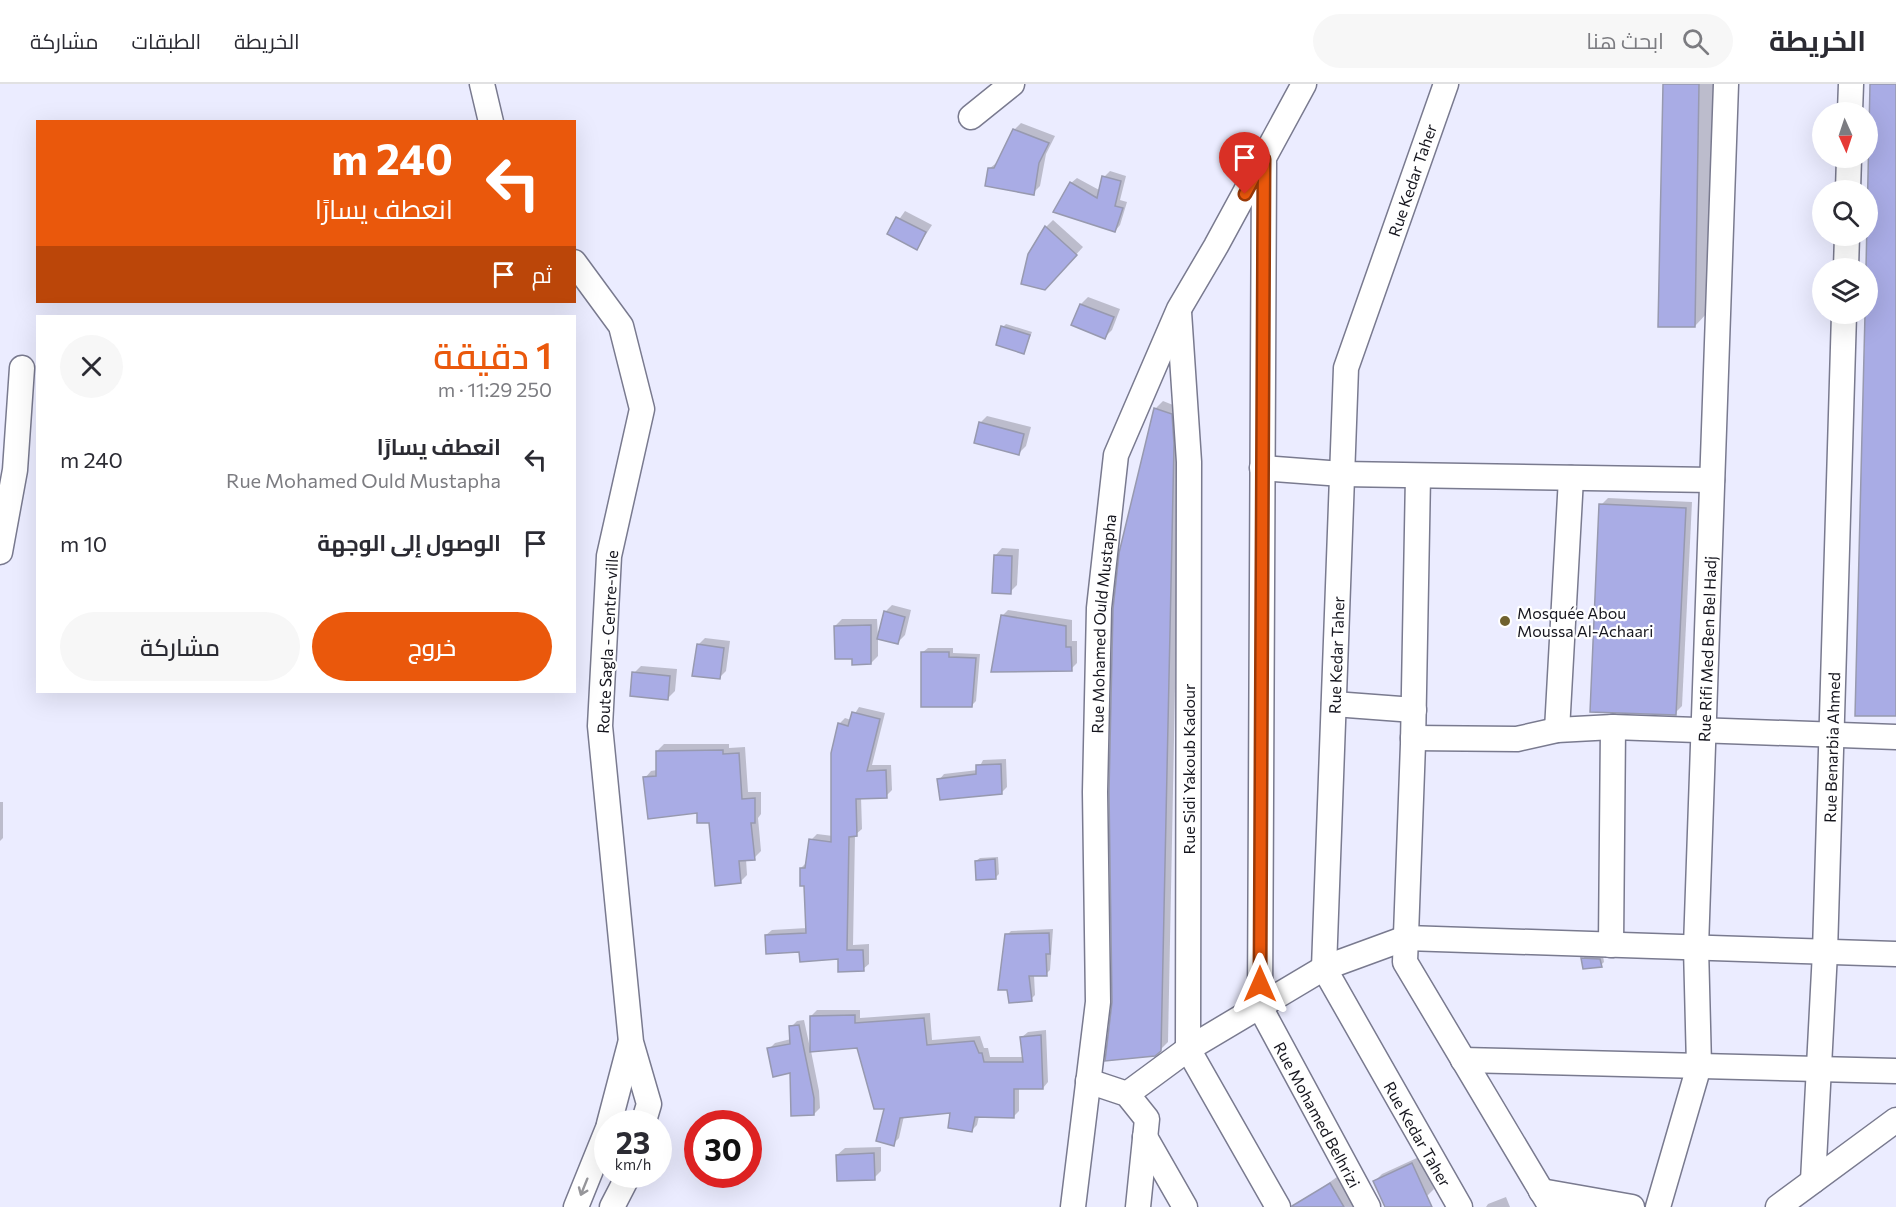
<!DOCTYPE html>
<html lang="ar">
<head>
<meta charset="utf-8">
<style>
  :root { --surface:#fff; --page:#f7f7f7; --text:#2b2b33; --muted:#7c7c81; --line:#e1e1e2; --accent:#ea580c }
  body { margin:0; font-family:Commissioner,Cairo,sans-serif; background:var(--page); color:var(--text); direction:rtl; height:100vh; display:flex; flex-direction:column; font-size:22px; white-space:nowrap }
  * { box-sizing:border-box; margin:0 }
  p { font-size:20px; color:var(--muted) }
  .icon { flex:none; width:33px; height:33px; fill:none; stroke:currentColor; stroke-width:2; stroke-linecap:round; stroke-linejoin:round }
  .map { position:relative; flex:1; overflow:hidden; direction:ltr }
  .drawer { position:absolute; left:36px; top:231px; width:540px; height:378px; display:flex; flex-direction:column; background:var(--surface); border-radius:0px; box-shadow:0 6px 24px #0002; direction:rtl }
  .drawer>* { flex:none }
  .top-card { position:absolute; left:36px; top:36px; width:540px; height:183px; border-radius:0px; box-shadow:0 6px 24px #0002; direction:rtl; background:#ea580c; color:#fff; overflow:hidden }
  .needle { width:39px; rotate:177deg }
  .tools { position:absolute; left:1812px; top:18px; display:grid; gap:12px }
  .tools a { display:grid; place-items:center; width:66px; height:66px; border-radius:50%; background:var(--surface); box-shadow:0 6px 24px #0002; font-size:30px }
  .speed { position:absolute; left:594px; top:1026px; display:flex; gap:12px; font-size:30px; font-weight:700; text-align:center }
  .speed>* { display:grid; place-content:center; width:78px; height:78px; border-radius:50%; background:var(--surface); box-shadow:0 6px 24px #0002; line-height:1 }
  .speed small { font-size:15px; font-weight:400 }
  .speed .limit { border:9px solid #d22; background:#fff; color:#111 }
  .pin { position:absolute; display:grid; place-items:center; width:51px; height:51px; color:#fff; margin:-62px -26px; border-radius:50% 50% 50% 0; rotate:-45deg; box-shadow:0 0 6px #0007 }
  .pin .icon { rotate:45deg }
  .me { position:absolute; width:66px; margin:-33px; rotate:0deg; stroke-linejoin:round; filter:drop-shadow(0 0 4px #0008) }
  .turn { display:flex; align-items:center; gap:21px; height:126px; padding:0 24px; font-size:27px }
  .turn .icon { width:78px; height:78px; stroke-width:2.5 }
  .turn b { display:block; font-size:42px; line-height:51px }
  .then { display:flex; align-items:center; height:57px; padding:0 24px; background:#0003; gap:12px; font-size:22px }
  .round { display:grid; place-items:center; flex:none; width:63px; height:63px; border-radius:32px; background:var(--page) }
  .head { display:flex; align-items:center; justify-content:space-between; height:102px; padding:0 24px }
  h1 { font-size:36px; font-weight:600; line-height:45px; color:var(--accent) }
  .button { display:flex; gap:12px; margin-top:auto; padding:12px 24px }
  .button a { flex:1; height:69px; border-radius:36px; background:var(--accent); color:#fff; font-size:24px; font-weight:600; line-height:69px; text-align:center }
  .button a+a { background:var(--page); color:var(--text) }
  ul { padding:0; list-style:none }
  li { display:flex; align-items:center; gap:18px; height:84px; padding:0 24px }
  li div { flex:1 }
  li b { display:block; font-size:22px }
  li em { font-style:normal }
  header { display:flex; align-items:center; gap:36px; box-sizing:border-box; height:84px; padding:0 30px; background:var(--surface); border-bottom:2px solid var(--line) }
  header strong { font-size:28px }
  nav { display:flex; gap:33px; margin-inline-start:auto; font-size:21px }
  .search { width:420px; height:54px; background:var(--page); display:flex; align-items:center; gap:15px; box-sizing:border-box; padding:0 21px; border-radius:33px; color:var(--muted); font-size:22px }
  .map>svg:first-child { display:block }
</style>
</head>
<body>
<header>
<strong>الخريطة</strong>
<div class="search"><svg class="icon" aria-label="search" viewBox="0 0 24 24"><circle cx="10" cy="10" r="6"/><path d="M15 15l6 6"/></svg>ابحث هنا</div>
<nav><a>الخريطة</a><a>الطبقات</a><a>مشاركة</a></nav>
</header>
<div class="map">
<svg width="1896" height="1123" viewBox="0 0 1896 1123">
  <rect width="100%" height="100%" fill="#ebecff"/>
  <g fill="#0003">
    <polygon points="1664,0 1713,0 1709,227 1695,242"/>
    <polygon points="1021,39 1055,52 1046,70 1040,102 1033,109 990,84 999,77 1014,46"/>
    <polygon points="1110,87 1126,92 1120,116 1127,118 1120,141 1115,147 1071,99 1077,94 1101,107 1104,93"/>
    <polygon points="905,127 932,141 917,164 889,150"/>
    <polygon points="1053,136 1083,163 1052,197 1046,143"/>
    <polygon points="1088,213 1120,225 1112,246 1105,253 1081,220"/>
    <polygon points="1006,240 1032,248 1024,268 1003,243"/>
    <polygon points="1163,317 1178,323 1180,352 1168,958 1160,966 1114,918 1121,469 1156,324"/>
    <polygon points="987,332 1031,343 1026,362 1019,369 980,339"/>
    <polygon points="1608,414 1692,418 1682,622 1675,629 1601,421"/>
    <polygon points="1002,464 1019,465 1017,501 1010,508 995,472"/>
    <polygon points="892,521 911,526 905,551 898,558 878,553 878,572 871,579 854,573 835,542 842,535 877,535 878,553 885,528"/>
    <polygon points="1008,526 1072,536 1072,557 1077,557 1077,579 1071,585 1002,532"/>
    <polygon points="705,554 730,557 726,587 719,594 698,561"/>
    <polygon points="928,564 953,564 953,569 980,570 976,617 971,622 923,568"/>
    <polygon points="641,582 677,585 675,607 668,614 634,589"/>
    <polygon points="859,623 885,629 872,681 891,681 892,706 886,712 861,713 862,745 855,751 853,861 869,860 869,880 863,885 839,873 800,867 766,851 772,846 807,844 806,800 801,784 807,778 811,756 817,750 833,752 839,640 845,634 851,636"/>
    <polygon points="664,660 729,660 729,664 745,663 748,708 761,708 761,730 758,734 761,767 754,774 746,775 747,791 740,798 711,738 645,694 651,687 657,686 657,667"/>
    <polygon points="1006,675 1007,703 1001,709 939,696 944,690 978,686 983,676"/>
    <polygon points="0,718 3,718 3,754 0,757"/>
    <polygon points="998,773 999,790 996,793 976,777 980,774"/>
    <polygon points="1053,845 1050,886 1046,890 1034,891 1035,911 1031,915 1007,851 1011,847"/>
    <polygon points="1586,871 1603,872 1604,878 1601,881 1583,875"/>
    <polygon points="817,926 860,926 860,934 930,929 932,956 980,952 984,964 988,964 990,973 1024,973 1022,953 1028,948 1046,946 1048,998 1043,1004 1019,1003 1019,1027 1013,1033 979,1032 977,1041 971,1047 952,1027 904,1032 899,1054 893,1060 886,1023 858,962 811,967 819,1007 820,1024 814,1030 792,988 769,965 775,959 791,955 791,943 797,937 804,936 810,964 811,932"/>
    <polygon points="881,1063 881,1087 874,1094 837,1071 845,1064"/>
    <polygon points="1419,1073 1434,1105 1427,1112 1403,1123 1387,1123 1375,1097 1382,1090"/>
    <polygon points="1337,1093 1355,1123 1311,1123 1306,1115"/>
    <polygon points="1506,1113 1510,1123 1486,1123 1488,1120"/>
  </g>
  <g fill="#a9ace5" stroke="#9799af" stroke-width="1.5">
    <polygon points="1663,0 1699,0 1695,243 1658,243"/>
    <polygon points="1870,0 1896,0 1896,632 1855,632 1865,230 1868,230 1866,184"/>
    <polygon points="1013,45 1049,59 1039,79 1034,111 985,102 988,84 994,84"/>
    <polygon points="1102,92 1121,97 1115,122 1123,124 1115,148 1053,128 1070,98 1097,114"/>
    <polygon points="896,133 926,148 917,166 887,150"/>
    <polygon points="1045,142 1077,171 1045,206 1021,200 1028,170"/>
    <polygon points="1080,220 1114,233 1105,255 1071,241"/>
    <polygon points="1001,242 1030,251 1024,270 996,261"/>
    <polygon points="1154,324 1172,330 1174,360 1161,967 1155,972 1105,977 1112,918 1109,708 1113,525 1119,469"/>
    <polygon points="979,338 1024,350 1019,371 974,359"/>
    <polygon points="1599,420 1686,424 1676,631 1590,628"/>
    <polygon points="994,471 1012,472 1011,510 992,509"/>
    <polygon points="884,527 905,533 898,560 877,555"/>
    <polygon points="1001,531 1066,542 1066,563 1071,563 1072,587 991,588"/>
    <polygon points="871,541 871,580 852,581 852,575 835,575 834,542"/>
    <polygon points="697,560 724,564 720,595 692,592"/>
    <polygon points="921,568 949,568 949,573 976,574 972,623 921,623"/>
    <polygon points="632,588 670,592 668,616 630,612"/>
    <polygon points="852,628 880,635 867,687 886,686 887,714 856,715 857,752 849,753 847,866 863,866 864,887 838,888 838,875 800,878 799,868 766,870 765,851 806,849 804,802 800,802 800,784 805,784 809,755 831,758 831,669 838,639 848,642"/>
    <polygon points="723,666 723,670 739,669 742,715 755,714 755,739 751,739 755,776 739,777 741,799 715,802 709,739 697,739 697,729 648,735 643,693 656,692 656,667"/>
    <polygon points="1001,680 1002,710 940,716 937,695 976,690 976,681"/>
    <polygon points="995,775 996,795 976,796 975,777"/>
    <polygon points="1049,849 1050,870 1046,870 1047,892 1029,892 1032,917 1009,919 1007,906 998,906 1005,850"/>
    <polygon points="1581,874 1600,875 1602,883 1583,885"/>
    <polygon points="855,931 855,939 924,934 927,961 974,957 979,969 982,969 984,978 1023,978 1020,953 1041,951 1043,1005 1014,1005 1014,1034 975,1033 972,1048 948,1044 950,1029 900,1034 894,1062 876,1057 884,1025 874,1025 857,964 810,968 810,932"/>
    <polygon points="799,941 814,1014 814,1031 791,1032 790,989 773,993 767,964 790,960 789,942"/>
    <polygon points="874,1069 875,1096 837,1097 836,1071"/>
    <polygon points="1412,1079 1432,1123 1385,1123 1373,1097"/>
    <polygon points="1330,1099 1344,1123 1292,1123 1292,1122"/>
  </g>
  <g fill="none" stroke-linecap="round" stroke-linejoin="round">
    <defs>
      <g id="street">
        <polyline points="482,0 491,38"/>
        <path id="s1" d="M1446,0l-100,284 -22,600 136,239"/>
        <polyline points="1850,28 1851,0"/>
        <polyline points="971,33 1012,0"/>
        <path id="s2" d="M1264,79l-4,844 108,200"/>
        <polyline points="1848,106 1849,74"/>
        <polyline points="574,178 621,242 642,325 609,472 600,642 631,958 649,1020 643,1040"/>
        <polyline points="1846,184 1847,152"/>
        <polyline points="1179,228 1189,378 1188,965 1278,1123"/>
        <polyline points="1262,384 1342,390 1712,396"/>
        <polyline points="1418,392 1413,660 1405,878 1551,1123"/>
        <polyline points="0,468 15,386 22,284"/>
        <polyline points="1334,620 1414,626"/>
        <polyline points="1557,646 1571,394"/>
        <polyline points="1413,654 1517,655 1557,646 1613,643 1896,653"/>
        <polyline points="1611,861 1613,643"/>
        <polyline points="1463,976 1896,987"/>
        <polyline points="1088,997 1127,1010 1147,1035 1138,1123"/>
        <polyline points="1127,1010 1188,965 1324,884 1406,854 1896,870"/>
        <polyline points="609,1040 630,960"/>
        <polyline points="1145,1053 1185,1123"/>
        <path id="s3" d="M1813,1097l12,-229 19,-638"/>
        <polyline points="1541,1107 1632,1123"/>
        <polyline points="576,1123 608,1044"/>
        <polyline points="612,1123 629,1090"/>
        <path id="s4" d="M1073,1123l25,-205 -3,-210 4,-184 17,-153 63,-146 37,-63 88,-162"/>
        <path id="s5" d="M1658,1123l41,-141 -3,-119 30,-863"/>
        <polyline points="1778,1123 1896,1036"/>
      </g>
    </defs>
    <use href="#street" stroke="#797a8f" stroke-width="27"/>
    <use href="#street" stroke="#fff" stroke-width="24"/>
  </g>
  <defs><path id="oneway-shaft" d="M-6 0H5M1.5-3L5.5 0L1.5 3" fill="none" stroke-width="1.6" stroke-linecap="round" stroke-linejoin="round" transform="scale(1.5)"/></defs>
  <use stroke="#96969a" href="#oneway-shaft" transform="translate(584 1103) rotate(112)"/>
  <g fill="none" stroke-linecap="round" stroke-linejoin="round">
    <defs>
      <polyline id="route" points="1245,110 1264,75 1260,900"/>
    </defs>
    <use href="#route" stroke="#983908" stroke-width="15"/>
    <use href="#route" stroke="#ea580c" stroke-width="10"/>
  </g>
  <circle fill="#6f612e" stroke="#fff" stroke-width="2" cx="1505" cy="537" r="6"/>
  <g text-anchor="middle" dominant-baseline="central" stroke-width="4.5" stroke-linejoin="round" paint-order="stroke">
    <g font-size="16" fill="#16161e" stroke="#fff">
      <text transform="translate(1412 96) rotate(-71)">Rue Kedar Taher</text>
      <text stroke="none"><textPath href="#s4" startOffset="585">Rue Mohamed Ould Mustapha</textPath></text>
      <text transform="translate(607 558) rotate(-87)">Route Sagla - Centre-ville</text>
      <text stroke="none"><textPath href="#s5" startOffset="564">Rue Rifi Med Ben Bel Hadj</textPath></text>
      <text transform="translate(1336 571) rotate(-88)">Rue Kedar Taher</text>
      <text stroke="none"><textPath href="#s3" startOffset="434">Rue Benarbia Ahmed</textPath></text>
      <text transform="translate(1188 685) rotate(-90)">Rue Sidi Yakoub Kadour</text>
      <text stroke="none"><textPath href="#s2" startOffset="966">Rue Mohamed Belhrizi</textPath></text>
      <text stroke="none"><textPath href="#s1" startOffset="1092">Rue Kedar Taher</textPath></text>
    </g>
    <g font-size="16" fill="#16161e" stroke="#fff" text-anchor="start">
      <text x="1517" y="528">Mosquée Abou<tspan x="1517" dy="18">Moussa Al-Achaari</tspan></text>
    </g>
  </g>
</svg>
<div class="tools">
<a><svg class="needle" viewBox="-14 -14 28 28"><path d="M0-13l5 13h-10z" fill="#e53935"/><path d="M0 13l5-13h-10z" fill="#7c7c81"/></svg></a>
<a><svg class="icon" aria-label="search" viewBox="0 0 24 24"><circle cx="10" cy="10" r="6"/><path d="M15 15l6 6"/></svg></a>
<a><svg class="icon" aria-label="layers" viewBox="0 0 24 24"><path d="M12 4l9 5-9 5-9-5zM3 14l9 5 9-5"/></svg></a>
</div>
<div class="speed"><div>23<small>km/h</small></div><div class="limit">30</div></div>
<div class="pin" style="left:1245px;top:110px;background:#d93025"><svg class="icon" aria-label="arrive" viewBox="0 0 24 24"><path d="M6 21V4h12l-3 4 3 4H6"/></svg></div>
<svg class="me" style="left:1260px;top:900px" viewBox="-20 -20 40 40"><path d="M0-17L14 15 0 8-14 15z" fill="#ea580c" stroke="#fff" stroke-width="4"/></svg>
<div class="top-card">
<div class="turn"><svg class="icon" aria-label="left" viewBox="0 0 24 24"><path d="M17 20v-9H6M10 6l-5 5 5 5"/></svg><div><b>240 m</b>انعطف يسارًا</div></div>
<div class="then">ثم<svg class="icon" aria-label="arrive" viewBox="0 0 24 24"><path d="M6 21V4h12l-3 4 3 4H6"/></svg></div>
</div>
<section class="drawer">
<div class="head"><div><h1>1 دقيقة</h1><p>250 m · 11:29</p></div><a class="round"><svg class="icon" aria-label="close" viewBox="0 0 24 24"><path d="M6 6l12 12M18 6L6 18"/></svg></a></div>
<ul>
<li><svg class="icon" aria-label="left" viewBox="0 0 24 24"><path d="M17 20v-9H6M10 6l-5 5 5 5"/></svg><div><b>انعطف يسارًا</b><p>Rue Mohamed Ould Mustapha</p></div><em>240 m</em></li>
<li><svg class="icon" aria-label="arrive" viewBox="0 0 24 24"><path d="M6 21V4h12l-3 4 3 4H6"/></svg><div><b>الوصول إلى الوجهة</b></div><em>10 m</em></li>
</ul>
<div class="button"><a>خروج</a><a>مشاركة</a></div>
</section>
</div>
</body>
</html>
